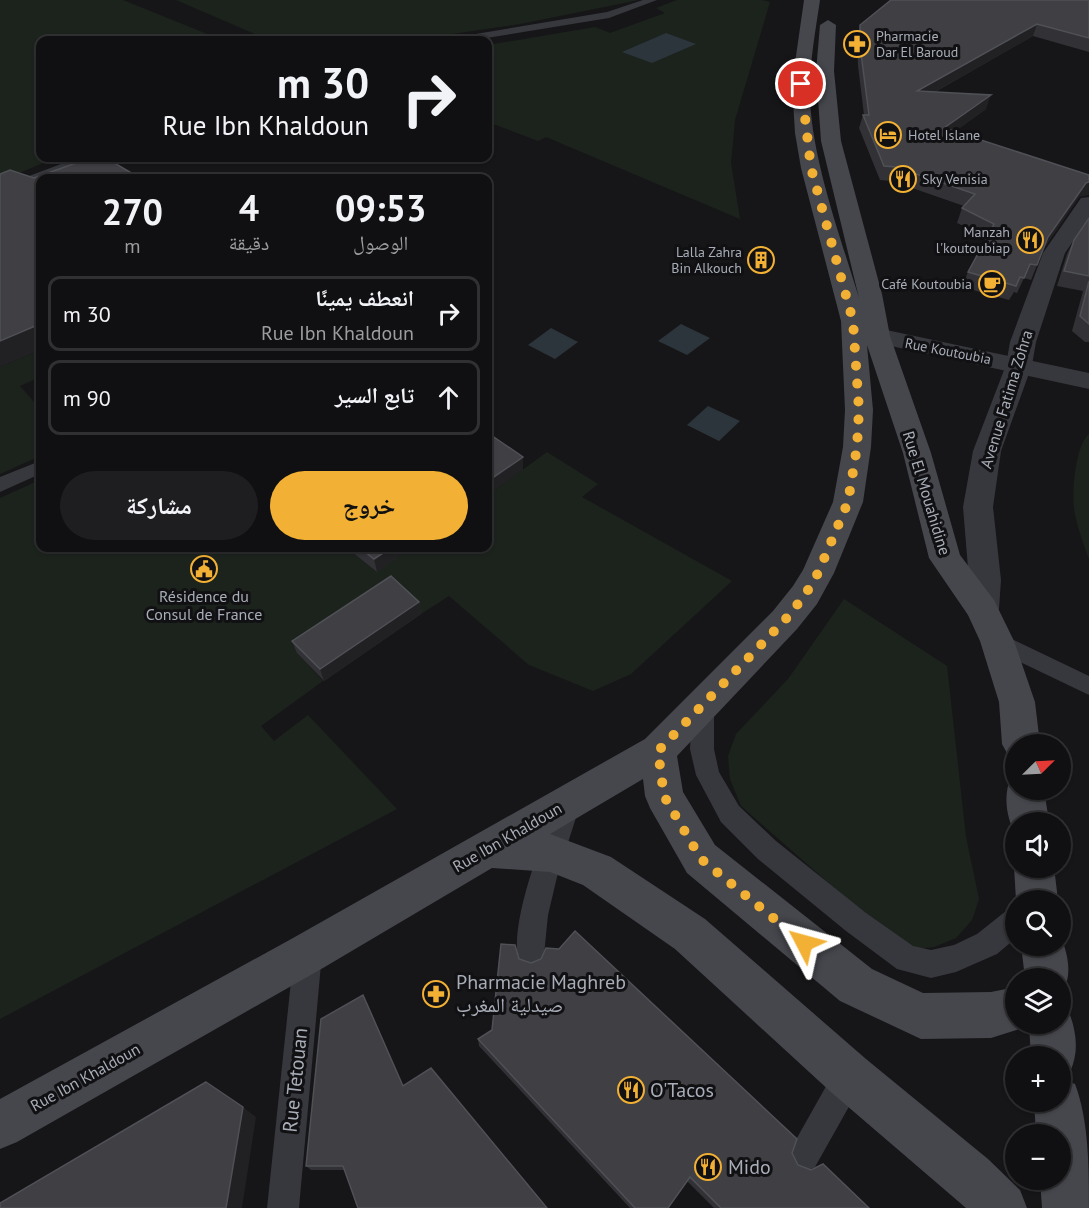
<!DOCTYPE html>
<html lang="ar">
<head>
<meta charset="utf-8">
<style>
  :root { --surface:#101012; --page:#1e1e20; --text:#f1f3f6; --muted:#9c9d9f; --line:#303032; --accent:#f2b134 }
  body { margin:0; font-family:"PT Sans","Noto Naskh Arabic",sans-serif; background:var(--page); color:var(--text); direction:rtl; height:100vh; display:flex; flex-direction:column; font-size:22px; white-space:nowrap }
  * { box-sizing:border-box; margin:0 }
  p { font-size:20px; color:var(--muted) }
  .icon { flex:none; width:33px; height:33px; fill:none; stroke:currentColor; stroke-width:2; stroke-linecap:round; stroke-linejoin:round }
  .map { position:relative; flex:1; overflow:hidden; direction:ltr }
  .side { position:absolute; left:36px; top:174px; width:456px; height:378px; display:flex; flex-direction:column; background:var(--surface); border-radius:12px; box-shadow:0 2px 4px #0004,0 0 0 2px var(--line); direction:rtl }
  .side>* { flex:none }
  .guide { position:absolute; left:36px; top:36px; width:456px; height:126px; border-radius:12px; box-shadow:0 2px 4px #0004,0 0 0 2px var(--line); direction:rtl; background:#101012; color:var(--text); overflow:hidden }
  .needle { width:39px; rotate:66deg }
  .fabs { position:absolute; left:1005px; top:734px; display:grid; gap:12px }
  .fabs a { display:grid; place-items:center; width:66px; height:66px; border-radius:50%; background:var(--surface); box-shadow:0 2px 4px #0004,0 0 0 2px var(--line); font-size:30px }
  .pin { position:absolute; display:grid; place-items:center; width:51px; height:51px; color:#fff; margin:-26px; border:3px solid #fff; border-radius:50%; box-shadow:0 2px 6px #0007 }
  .me { position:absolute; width:66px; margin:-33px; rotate:309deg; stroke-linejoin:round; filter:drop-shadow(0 0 4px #0008) }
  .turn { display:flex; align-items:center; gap:21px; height:126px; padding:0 24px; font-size:27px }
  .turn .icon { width:78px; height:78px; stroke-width:2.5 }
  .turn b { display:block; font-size:42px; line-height:51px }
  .eta { display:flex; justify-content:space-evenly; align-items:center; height:102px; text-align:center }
  .eta b { font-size:36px; font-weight:800; line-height:42px }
  .cta { display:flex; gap:12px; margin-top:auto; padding:12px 24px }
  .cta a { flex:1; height:69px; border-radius:36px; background:var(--accent); color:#111; font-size:24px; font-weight:800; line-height:69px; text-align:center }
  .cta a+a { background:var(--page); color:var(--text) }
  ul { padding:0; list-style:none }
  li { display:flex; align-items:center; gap:18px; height:75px; margin:0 12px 9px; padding:0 12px; border:3px solid var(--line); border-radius:12px }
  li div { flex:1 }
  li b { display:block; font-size:22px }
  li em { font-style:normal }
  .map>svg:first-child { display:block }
</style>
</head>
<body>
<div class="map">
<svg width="1089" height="1208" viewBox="0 0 1089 1208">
  <rect width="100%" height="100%" fill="#161618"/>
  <g fill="#1c231d">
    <polygon points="0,0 123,0 222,40 40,40 40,158 55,158 0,181"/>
    <polygon points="176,0 639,0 520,24 411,40 269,40"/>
    <polygon points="677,0 762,0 770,2 735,120 731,163 740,219 546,137 538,141 488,122 488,45 595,27 610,33 665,13 656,8"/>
    <polygon points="40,350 40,377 20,386 40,409 40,456 0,474 0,367"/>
    <path d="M1089,434v125c-5,-14 -11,-30 -14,-45 -4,-16 0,-69 14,-80z"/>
    <polygon points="547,452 598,484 582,497 732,581 631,674 593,691 529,665 449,596 421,614 297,653 323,681 261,726 274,741 308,715 397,809 0,1019 0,498 40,480 40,548 347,548 377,572 411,548 488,548 488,495"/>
    <polygon points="844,599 947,666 966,837 979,899 972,920 956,938 934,947 917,949 889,936 741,806 730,779 728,756 736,734 788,679"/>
  </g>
  <g fill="#2c353c">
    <polygon points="666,33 696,44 652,63 622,52"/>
    <polygon points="681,324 710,338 687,355 658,341"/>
    <polygon points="551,328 578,342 555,359 528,345"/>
    <polygon points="708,406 740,421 719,441 687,425"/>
  </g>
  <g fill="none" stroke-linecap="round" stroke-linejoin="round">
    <g fill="#37383d" fill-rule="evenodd">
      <polygon points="643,0 657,0 609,18 474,40 453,40 458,37 607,12"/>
      <polygon points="77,158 93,158 0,196 0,187"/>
      <polygon points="40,461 40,474 0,492 0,477"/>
      <polygon points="997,632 1089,676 1089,695 989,647 986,641 989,635"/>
      <polygon points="703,696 711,699 714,706 714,749 719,772 739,806 776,841 866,913 913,946 931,950 954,945 977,934 1006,911 1016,907 1016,938 997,954 956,972 931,978 897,969 846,931 758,859 721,822 696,775 690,749 692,706 695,699"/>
      <path d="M569,791l9,3 3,8 -24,75 -9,38 -4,40 -4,10 -10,4 -10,-4c-14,-35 23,-127 37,-163l3,-8z"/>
      <polygon points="308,939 318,943 322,953 299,1208 267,1208 294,953 298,943"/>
      <polygon points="849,1061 860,1065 864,1076 860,1087 815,1167 804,1172 793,1167 788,1156 793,1145 838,1065"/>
    </g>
    <polygon fill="#37383d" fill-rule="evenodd" points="877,328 1089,373 1089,389 868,341 864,336 868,331"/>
    <polygon fill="#37383d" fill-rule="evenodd" points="1089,197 1089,218 1065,253 1036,342 1032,365 1001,451 993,507 1001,580 999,609 994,618 982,622 970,618 965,609 969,580 963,507 973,451 1006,365 1010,342 1043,253 1081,198"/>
    <g fill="#45474d" fill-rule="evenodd">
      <path d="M804,0h16c-4,27 -9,55 -10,82 -3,65 30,153 49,216l-38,-157 -5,-70 4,-46 8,-5 8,5 -2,46 7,70 41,153 8,42 41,117 29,102 34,45 20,41 21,61 5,42h-24v14l-8,-3 -6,-11 -3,-42 -19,-61 -12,-26 -39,-57 -26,-105 -36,-108 6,65 -2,37 -8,55 -29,71 -17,31 -20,25 -120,127 6,36 32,53 157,124 51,24 68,-1 25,-5v36h44v-19l7,3c9,22 13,43 3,65l-10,4v-20h-29l-2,-30 -38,12 -70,1 -81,-38 -153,-128 -37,-65 -5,-12 -2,-17 -93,55 61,23 94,62 161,140 122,100 32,31 7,18h-61l-134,-115 -157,-144 -92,-64 -33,-13 -58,-4 -169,100 -306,174 -17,7v-50l293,-161 352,-199 128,-128 20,-25 10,-16 30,-68 10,-55 2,-37 -4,-89 -40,-153 -6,-35 -3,-49z"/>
      <path d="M1016,775v14h28l5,33h-33v13c-10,-17 -13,-40 -5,-58z"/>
      <polygon points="1016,863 1016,867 1054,867 1058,900 1016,900 1014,867"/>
      <path d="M1060,935c8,18 14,44 0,59v-16h-35l-4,-33h39z"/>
      <path d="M1060,1078l15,6c14,37 14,84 14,124h-47l-2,-29h20v-45h-24l-2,-33h26z"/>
    </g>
  </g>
  <g fill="#323236">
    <polygon points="1089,0 1089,52 1033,36 935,92 986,109 954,132 1079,197 1044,248 1031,280 1024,278 1017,293 1014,292 1009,300 962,287 968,272 987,237 957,223 962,208 964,206 892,181 880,180 859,128 863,115 864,115 858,66 857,37 860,25"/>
    <polygon points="1089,218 1089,342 1085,342 1072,331 1083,291 1057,286 1067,254 1074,240"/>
    <polygon points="347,548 411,548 377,572"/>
    <polygon points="419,602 421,614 324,681 297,653 292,641"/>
    <polygon points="519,959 792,1153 798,1165 869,1208 714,1208 687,1181 668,1208 630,1208 479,1046 478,1039 492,1030"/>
    <polygon points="367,1003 403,1086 345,1170 311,1170 306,1166"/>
  </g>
  <g fill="#212124">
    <polygon points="1037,24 1033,36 913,104 917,91"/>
    <polygon points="991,95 986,109 940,142 944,128"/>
    <polygon points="1089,182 1089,195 1079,197 1041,252 1048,237 1086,183"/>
    <polygon points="40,324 40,350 0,367 0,341"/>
    <polygon points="523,457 523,470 488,495 488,481"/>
    <polygon points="391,548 411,548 377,572 374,559"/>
    <polygon points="419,602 421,614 324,681 320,669"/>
    <polygon points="363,995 367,1003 406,1092 403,1086"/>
    <polygon points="243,1107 256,1117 242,1208 226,1208"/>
  </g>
  <g fill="#3f3f44" stroke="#4f5156" stroke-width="1.5">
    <polygon points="891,0 1089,0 1089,38 1037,24 917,91 991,95 944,128 1089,175 1089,182 1086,183 1048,237 1037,265 1030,264 1024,278 1020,277 1016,286 968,272 994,224 962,208 975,194 896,167 884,166 863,115 869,115 861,53 860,25"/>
    <polygon points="90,158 106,158 140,178 40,178 40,324 0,341 0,174 10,170 34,178"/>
    <polygon points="1089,218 1089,276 1064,271 1074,240"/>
    <polygon points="1089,281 1089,324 1080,316"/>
    <polygon points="488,433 523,457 488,481"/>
    <polygon points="360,548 391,548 374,559"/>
    <polygon points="391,576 419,602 320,669 292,641"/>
    <polygon points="575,931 797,1139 792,1153 798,1165 811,1170 823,1164 869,1208 721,1208 690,1177 668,1208 635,1208 478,1039 492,1030 501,944 515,945 519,959 531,963 541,959 546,948 559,949"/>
    <polygon points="363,995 403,1086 431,1068 547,1208 358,1208 343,1166 306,1166 321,1019"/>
    <polygon points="206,1082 243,1107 226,1208 0,1208 0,1203"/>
  </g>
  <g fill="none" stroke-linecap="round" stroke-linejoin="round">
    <polyline stroke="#f2b134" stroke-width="10" stroke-dasharray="0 18" points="801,84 811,168 853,321 859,410 857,447 848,502 818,573 805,595 785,620 658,751 664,796 701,859 804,943"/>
  </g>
  <defs>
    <symbol id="pharmacy-ring" viewBox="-11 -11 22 22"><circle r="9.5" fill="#111113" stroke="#f2b134" stroke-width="1.5"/><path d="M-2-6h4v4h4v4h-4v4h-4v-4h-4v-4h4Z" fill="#f2b134"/></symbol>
    <symbol id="hotel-ring" viewBox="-11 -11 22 22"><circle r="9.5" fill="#111113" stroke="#f2b134" stroke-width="1.5"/><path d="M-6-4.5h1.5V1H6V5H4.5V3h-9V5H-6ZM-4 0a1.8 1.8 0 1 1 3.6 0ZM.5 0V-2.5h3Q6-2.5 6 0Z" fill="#f2b134"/></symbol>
    <symbol id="restaurant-ring" viewBox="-11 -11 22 22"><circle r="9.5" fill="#111113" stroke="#f2b134" stroke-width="1.5"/><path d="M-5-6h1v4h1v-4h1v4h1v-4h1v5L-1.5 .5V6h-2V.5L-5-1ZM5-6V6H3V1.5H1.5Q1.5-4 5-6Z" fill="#f2b134"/></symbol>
    <symbol id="building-ring" viewBox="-11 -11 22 22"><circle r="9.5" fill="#111113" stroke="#f2b134" stroke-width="1.5"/><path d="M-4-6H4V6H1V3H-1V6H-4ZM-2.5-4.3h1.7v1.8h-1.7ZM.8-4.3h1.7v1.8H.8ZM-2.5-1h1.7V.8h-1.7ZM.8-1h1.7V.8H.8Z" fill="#f2b134"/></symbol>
    <symbol id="cafe-ring" viewBox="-11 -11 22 22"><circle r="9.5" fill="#111113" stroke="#f2b134" stroke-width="1.5"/><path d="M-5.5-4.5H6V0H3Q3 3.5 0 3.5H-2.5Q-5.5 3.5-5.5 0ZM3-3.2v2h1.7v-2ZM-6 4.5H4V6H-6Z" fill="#f2b134"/></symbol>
    <symbol id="civic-ring" viewBox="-11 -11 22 22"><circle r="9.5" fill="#111113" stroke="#f2b134" stroke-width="1.5"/><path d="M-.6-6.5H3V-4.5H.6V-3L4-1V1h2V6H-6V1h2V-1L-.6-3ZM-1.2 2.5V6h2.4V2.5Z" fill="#f2b134"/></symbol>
  </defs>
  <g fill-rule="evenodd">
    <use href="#pharmacy-ring" x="842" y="29" width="30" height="30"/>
    <use href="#hotel-ring" x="873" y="120" width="30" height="30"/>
    <use href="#restaurant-ring" x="888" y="164" width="30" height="30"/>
    <use href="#restaurant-ring" x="1015" y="225" width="30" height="30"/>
    <use href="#building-ring" x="746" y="245" width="30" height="30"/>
    <use href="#cafe-ring" x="977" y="269" width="30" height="30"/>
    <use href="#civic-ring" x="189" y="554" width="30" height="30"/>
    <use href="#pharmacy-ring" x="421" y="979" width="30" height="30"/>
    <use href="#restaurant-ring" x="616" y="1075" width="30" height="30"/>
    <use href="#restaurant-ring" x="693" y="1152" width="30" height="30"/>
  </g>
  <g text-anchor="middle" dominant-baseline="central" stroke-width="6" stroke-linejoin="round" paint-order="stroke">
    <g font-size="14" fill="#a8adb8" stroke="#111113" text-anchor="start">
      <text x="876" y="36">Pharmacie<tspan x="876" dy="16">Dar El Baroud</tspan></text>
      <text x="908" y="135">Hotel Islane</text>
      <text x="922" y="179">Sky Venisia</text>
      <text x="1010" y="232" text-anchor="end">Manzah<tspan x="1010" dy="16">l'koutoubiap</tspan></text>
      <text x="742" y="252" text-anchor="end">Lalla Zahra<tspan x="742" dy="16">Bin Alkouch</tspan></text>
      <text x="972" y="284" text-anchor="end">Café Koutoubia</text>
    </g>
    <g font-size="14" fill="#a8adb8" stroke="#111113">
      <text transform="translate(948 351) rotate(11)">Rue Koutoubia</text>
    </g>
    <g font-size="16" fill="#a8adb8" stroke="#111113">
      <text transform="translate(1006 399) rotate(-73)">Avenue Fatima Zohra</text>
      <text transform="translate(927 493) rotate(73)">Rue El Mouahidine</text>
      <text transform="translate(507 837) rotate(-30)">Rue Ibn Khaldoun</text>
      <text transform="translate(85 1077) rotate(-29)">Rue Ibn Khaldoun</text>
    </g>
    <g font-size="16" fill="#a8adb8" stroke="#111113">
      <text x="204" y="596">Résidence du<tspan x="204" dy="18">Consul de France</tspan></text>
    </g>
    <g font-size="20" fill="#a8adb8" stroke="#111113" text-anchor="start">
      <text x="456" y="982">Pharmacie Maghreb<tspan x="456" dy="23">صيدلية المغرب</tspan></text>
      <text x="650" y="1090">O'Tacos</text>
      <text x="728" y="1167">Mido</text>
    </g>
    <g font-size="20" fill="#a8adb8" stroke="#111113">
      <text transform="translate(295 1080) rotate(-84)">Rue Tetouan</text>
    </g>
  </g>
</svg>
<div class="fabs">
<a><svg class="needle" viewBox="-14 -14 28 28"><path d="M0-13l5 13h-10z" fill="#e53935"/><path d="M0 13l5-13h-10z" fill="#9c9d9f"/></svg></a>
<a><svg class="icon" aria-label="sound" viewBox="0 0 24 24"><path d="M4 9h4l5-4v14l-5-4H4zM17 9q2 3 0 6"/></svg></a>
<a><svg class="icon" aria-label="search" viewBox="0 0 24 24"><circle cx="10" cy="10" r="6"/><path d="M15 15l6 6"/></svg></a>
<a><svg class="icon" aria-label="layers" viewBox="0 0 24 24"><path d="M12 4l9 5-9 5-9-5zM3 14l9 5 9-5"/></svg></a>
<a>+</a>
<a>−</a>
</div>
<div class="pin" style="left:801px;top:84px;background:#d93025"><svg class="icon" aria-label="arrive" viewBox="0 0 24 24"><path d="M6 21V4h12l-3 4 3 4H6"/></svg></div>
<svg class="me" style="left:804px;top:943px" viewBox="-20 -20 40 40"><path d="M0-17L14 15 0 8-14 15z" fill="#f2b134" stroke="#fff" stroke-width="4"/></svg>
<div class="guide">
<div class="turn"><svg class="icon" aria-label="right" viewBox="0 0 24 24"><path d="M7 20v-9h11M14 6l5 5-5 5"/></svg><div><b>30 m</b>Rue Ibn Khaldoun</div></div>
</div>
<section class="side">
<div class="eta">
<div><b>09:53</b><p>الوصول</p></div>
<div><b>4</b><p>دقيقة</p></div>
<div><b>270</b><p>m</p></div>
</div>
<ul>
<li><svg class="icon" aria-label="right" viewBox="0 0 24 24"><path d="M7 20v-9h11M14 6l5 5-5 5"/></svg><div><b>انعطف يمينًا</b><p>Rue Ibn Khaldoun</p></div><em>30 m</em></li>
<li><svg class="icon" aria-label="ahead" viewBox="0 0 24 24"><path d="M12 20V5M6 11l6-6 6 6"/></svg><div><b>تابع السير</b></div><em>90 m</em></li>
</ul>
<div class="cta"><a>خروج</a><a>مشاركة</a></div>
</section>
</div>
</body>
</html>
